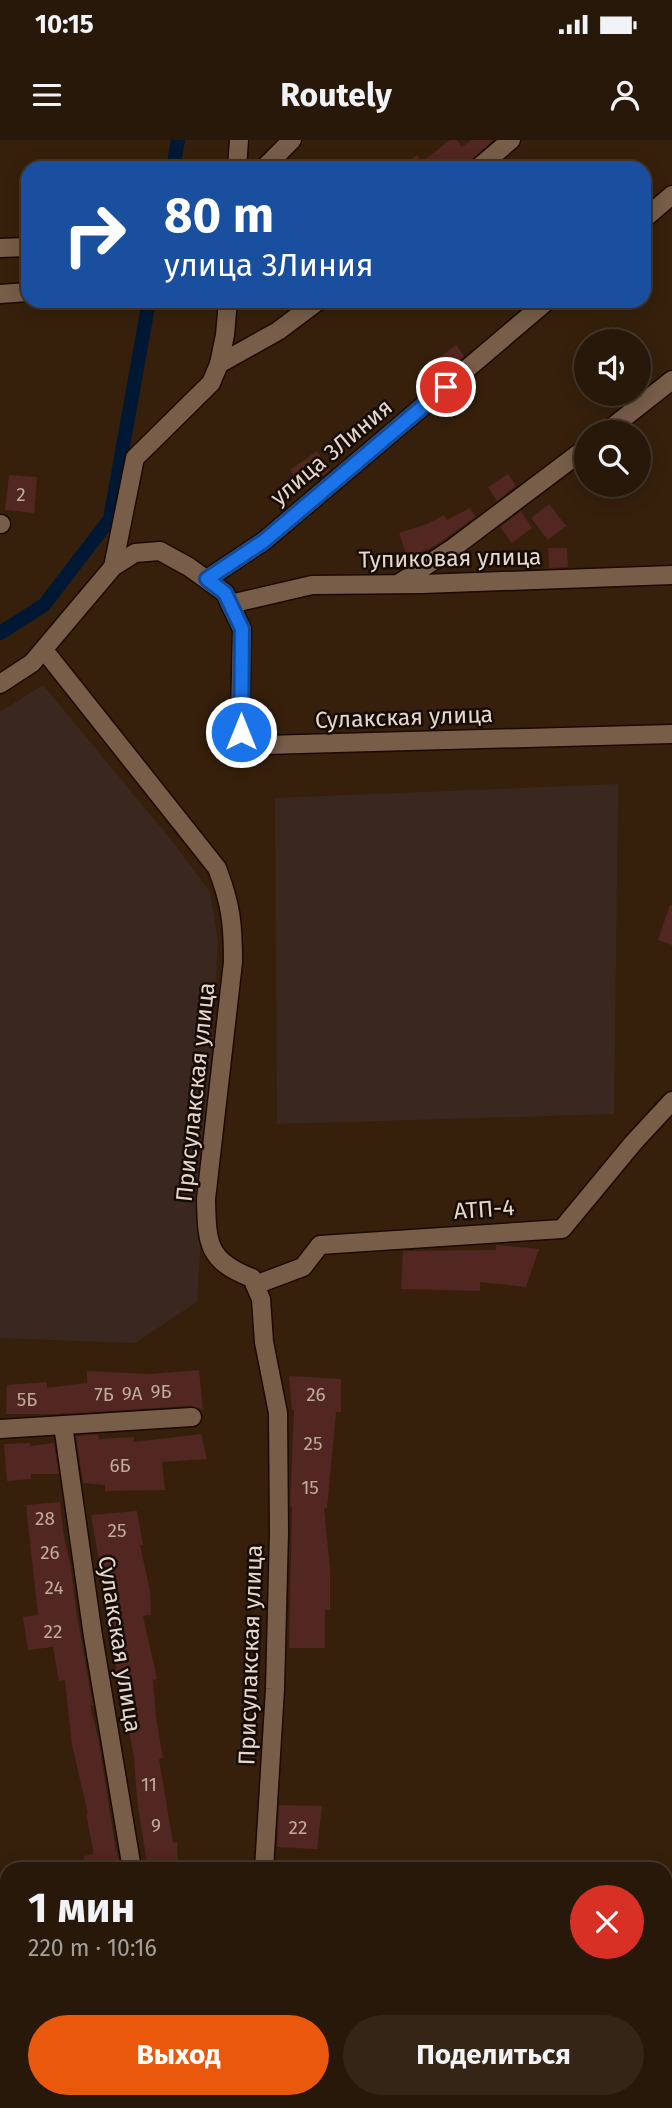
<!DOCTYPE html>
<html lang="ru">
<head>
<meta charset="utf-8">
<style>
  :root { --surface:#281809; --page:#342517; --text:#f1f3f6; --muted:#a5a09c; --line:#44372a; --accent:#ea580c }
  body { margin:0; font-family:"Fira Sans",sans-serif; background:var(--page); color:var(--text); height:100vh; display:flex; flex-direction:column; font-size:26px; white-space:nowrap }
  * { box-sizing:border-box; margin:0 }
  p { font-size:23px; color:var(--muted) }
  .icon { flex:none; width:38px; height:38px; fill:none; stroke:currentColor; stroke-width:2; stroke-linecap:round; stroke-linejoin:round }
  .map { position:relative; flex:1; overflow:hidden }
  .side { position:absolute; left:0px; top:1722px; width:672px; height:247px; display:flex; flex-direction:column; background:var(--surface); border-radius:21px 21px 0 0; box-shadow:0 4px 18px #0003,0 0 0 2px var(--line) }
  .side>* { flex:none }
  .top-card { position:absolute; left:21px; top:21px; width:630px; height:147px; border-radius:21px; box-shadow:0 4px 18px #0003,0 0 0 2px var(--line); background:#1a4fa0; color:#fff; overflow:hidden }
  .fabs { position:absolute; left:574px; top:189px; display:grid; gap:14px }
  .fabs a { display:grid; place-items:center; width:77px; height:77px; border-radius:50%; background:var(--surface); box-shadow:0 4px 18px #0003,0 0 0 2px var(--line); font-size:35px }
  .pin { position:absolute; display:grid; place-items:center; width:60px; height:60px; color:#fff; margin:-30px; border:4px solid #fff; border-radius:50%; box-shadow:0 2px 7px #0007 }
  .me { position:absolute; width:77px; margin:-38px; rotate:0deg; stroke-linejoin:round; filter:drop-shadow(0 0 5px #0008) }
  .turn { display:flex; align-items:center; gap:24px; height:147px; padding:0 28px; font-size:32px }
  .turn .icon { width:91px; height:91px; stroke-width:2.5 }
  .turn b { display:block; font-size:49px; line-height:60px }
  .round { display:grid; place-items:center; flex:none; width:74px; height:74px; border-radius:37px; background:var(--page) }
  .overview { display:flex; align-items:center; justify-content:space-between; height:119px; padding:0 28px }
  h1 { font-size:42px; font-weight:700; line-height:52px }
  .primary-button { display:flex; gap:14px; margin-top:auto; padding:14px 28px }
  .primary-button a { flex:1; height:80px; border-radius:42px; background:var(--accent); color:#fff; font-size:28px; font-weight:700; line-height:80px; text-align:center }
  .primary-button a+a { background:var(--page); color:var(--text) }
  .status { display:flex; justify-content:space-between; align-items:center; height:49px; padding:0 35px; background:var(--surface); direction:ltr }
  .status svg { height:19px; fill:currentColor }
  header { display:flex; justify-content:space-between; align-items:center; height:91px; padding:0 28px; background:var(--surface); font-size:32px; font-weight:700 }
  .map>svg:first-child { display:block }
</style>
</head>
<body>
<div class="status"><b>10:15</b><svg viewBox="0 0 49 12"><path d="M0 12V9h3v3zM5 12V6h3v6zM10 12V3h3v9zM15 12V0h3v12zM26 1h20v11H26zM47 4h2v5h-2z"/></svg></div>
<header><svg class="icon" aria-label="menu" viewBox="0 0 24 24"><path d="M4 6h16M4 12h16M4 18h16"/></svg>Routely<svg class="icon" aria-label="person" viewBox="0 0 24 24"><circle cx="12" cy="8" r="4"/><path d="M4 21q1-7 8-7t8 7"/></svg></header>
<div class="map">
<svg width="672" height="1968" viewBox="0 0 672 1968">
  <rect width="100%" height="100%" fill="#36200c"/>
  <g fill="#3a2820">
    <polygon points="43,545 172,701 210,752 218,801 197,1162 135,1203 0,1198 0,572"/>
    <polygon points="618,644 614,974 277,984 275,658"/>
  </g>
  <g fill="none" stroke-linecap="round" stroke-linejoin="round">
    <g stroke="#001834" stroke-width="14">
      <polyline points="173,28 178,0"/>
      <polyline points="0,493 44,465 110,379 149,161"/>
    </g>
  </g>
  <g fill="#522621">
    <polygon points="450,0 457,0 462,7 471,0 493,0 464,28 454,28 448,20 438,28 399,28 417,15 422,22"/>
    <polygon points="456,205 464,216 440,237 430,225"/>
    <polygon points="317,311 330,330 319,339 312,329 297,340 290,330"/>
    <polygon points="508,334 516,346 497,361 488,347"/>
    <polygon points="9,335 37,337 34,373 5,370"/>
    <polygon points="549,364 566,386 548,400 531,378"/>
    <polygon points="470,368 475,377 438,404 408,419 399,393 427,384 444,375 447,380"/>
    <polygon points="521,371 532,388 512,403 500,387"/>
    <polygon points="548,408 567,408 568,427 549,428"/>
    <polygon points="670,765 672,765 672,805 658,800"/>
    <polygon points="496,1105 539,1109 526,1147 480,1142 480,1151 401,1149 403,1111 496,1110"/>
    <polygon points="199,1230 203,1270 191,1266 58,1274 6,1274 7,1245 47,1242 47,1248 87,1243 87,1231 150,1234"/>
    <polygon points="289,1236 341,1239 341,1272 336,1272 327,1368 324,1368 330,1429 330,1470 325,1470 325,1508 289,1508 292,1367 290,1367 294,1270 292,1270"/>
    <polygon points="98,1294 99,1299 134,1297 134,1302 201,1294 207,1319 162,1322 165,1350 105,1351 105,1345 83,1343 76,1296"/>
    <polygon points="30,1303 30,1306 54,1303 59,1334 31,1334 31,1339 7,1341 4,1304"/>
    <polygon points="60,1362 64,1398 71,1427 76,1470 93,1565 90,1565 99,1602 116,1711 117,1711 120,1729 85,1729 84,1716 94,1714 86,1674 88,1674 72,1605 65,1540 59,1541 53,1507 28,1510 23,1477 38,1475 26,1365"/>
    <polygon points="137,1371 143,1405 140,1405 150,1451 151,1475 143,1476 157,1539 153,1540 156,1578 163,1618 159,1619 173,1703 177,1702 178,1729 148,1729 137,1660 134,1618 120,1544 117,1544 115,1512 112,1513 107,1484 110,1484 91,1375"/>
    <polygon points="279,1665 322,1666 317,1709 277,1707"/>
  </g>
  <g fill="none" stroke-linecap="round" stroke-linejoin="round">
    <defs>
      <g id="minor">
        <polyline points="237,28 239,0"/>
        <polyline points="264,28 292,0"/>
        <polyline points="478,28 511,0"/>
        <polyline points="644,79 672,55"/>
        <polyline points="0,108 28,107"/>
        <polyline points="0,154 28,152"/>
        <polyline points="219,224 278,191 318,161"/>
        <polyline points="606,292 672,240"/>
        <polyline points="0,384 1,384"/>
        <polyline points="113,427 135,318 211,243 219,224 225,195 228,161"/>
        <polyline points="207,439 264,401 547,161"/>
        <polyline points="398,444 453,408 586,308"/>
        <polyline points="230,464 312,445 422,444 672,435"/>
        <path d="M44,510l173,218c14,36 16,56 16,94l-27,237c1,44 1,62 46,79l9,21 3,43 14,71 1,119 -4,157 -11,180"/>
        <polyline points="0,544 32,523 113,427 135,413 160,411 189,427 225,453 230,464 242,489 240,579 241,592 250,601 264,605 672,594"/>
        <polyline points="255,1145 303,1127 320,1105 562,1089 634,1002 672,961"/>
        <polyline points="63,1285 93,1496 132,1729"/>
        <polyline points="0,1289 192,1277"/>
        <polyline points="0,1875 7,1874"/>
        <polyline points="0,1948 5,1968"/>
        <polyline points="226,1968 228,1962"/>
      </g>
    </defs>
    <use href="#minor" stroke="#1c0900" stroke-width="21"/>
    <use href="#minor" stroke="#785e49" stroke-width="18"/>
  </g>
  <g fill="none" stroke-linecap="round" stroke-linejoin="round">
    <defs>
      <polyline id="route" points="241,592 242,489 225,453 207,439 264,401 446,247"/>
    </defs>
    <use href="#route" stroke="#114b97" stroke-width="18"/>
    <use href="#route" stroke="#1a73e8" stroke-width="12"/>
  </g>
  <g text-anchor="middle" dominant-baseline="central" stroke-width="5" stroke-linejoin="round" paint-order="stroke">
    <g font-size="19" fill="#c0aba0">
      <text x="21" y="354">2</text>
      <text x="161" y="1251">9Б</text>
      <text x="132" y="1253">9А</text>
      <text x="104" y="1254">7Б</text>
      <text x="316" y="1254">26</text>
      <text x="27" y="1259">5Б</text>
      <text x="313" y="1303">25</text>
      <text x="120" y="1325">6Б</text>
      <text x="310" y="1347">15</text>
      <text x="45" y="1378">28</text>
      <text x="117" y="1390">25</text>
      <text x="50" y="1412">26</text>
      <text x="54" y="1447">24</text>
      <text x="53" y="1491">22</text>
      <text x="149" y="1644">11</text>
      <text x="156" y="1685">9</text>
      <text x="298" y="1687">22</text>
    </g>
    <g font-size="23" fill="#e5d7cb" stroke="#160c05">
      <text transform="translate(331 312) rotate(-40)">улица 3Линия</text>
      <text transform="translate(450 418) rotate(-1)">Тупиковая улица</text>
      <text transform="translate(404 577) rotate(-2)">Сулакская улица</text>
      <text transform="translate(195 952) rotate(-84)">Присулакская улица</text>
      <text transform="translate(484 1069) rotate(-4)">АТП-4</text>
      <text transform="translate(120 1504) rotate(81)">Сулакская улица</text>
      <text transform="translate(250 1515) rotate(-88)">Присулакская улица</text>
    </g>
  </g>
</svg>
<div class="fabs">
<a><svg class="icon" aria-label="sound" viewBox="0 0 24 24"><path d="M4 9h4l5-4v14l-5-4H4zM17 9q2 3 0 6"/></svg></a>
<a><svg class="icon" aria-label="search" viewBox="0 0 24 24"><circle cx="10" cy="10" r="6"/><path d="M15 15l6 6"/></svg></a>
</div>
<div class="pin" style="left:446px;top:247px;background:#d93025"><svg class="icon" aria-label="arrive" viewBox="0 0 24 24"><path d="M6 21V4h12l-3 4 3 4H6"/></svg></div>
<svg class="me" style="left:241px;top:592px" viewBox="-20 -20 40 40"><circle r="17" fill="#1a73e8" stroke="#fff" stroke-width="3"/><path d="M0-11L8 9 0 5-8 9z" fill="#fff"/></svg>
<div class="top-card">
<div class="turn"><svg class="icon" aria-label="right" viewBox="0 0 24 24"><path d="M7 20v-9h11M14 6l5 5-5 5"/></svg><div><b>80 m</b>улица 3Линия</div></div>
</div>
<section class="side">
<div class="overview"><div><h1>1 мин</h1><p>220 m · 10:16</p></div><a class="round" style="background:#d93025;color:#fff"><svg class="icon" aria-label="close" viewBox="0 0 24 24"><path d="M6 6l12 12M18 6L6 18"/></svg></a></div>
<div class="primary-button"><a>Выход</a><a>Поделиться</a></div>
</section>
</div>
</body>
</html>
